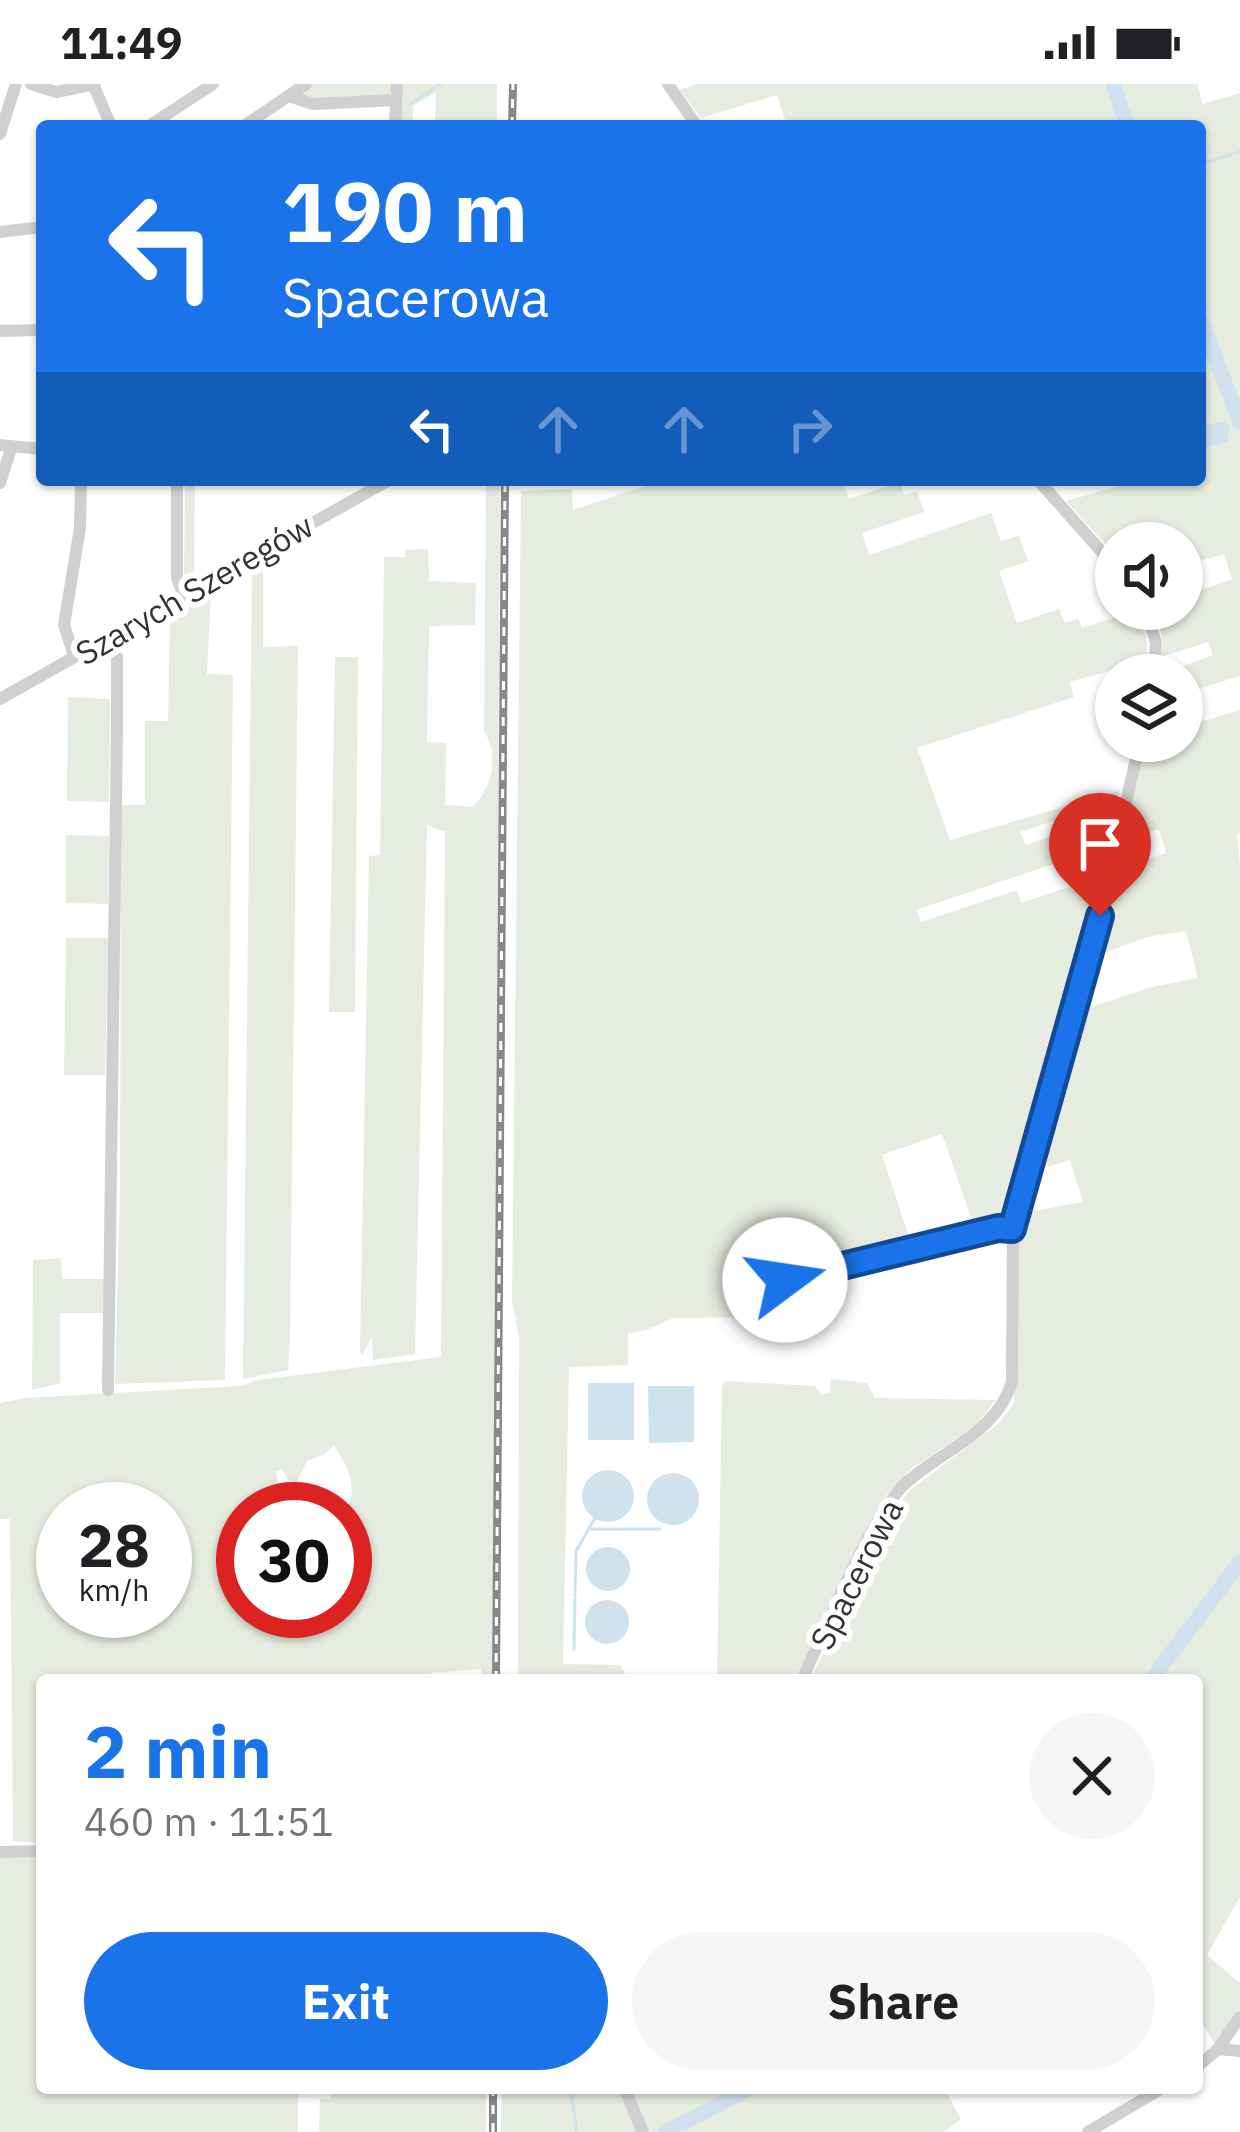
<!DOCTYPE html>
<html lang="en">
<head>
<meta charset="utf-8">
<style>
  :root { --surface:#fff; --page:#f6f6f6; --text:#202124; --muted:#757577; --accent:#1a73e8 }
  body { margin:0; font-family:"IBM Plex Sans",sans-serif; background:var(--page); color:var(--text); height:100vh; display:flex; flex-direction:column; font-size:45px; white-space:nowrap }
  * { box-sizing:border-box; margin:0 }
  p { font-size:39px; color:var(--muted) }
  .icon { flex:none; width:66px; height:66px; fill:none; stroke:currentColor; stroke-width:2; stroke-linecap:round; stroke-linejoin:round }
  .map { position:relative; flex:1; overflow:hidden }
  .side { position:absolute; left:36px; top:1590px; width:1167px; height:420px; display:flex; flex-direction:column; background:var(--surface); border-radius:12px; box-shadow:0 3px 9px #0004 }
  .side>* { flex:none }
  .guide { position:absolute; left:36px; top:36px; width:1170px; height:366px; border-radius:12px; box-shadow:0 3px 9px #0004; background:#1a73e8; color:#fff; overflow:hidden }
  .tools { position:absolute; left:1095px; top:438px; display:grid; gap:24px }
  .tools a { display:grid; place-items:center; width:108px; height:108px; border-radius:50%; background:var(--surface); box-shadow:0 3px 9px #0004; font-size:60px }
  .speed { position:absolute; left:36px; top:1398px; display:flex; gap:24px; font-size:60px; font-weight:700; text-align:center }
  .speed>* { display:grid; place-content:center; width:156px; height:156px; border-radius:50%; background:var(--surface); box-shadow:0 3px 9px #0004; line-height:1 }
  .speed small { font-size:30px; font-weight:400 }
  .speed .limit { border:18px solid #d22; background:#fff; color:#111 }
  .pin { position:absolute; display:grid; place-items:center; width:102px; height:102px; color:#fff; margin:-123px -51px; border-radius:50% 50% 50% 0; rotate:-45deg; box-shadow:0 0 12px #0007 }
  .pin .icon { rotate:45deg }
  .me { position:absolute; width:132px; margin:-66px; rotate:76deg; stroke-linejoin:round; filter:drop-shadow(0 0 9px #0008) }
  .turn { display:flex; align-items:center; gap:42px; height:252px; padding:0 48px; font-size:54px }
  .turn .icon { width:156px; height:156px; stroke-width:2.5 }
  .turn b { display:block; font-size:84px; line-height:102px }
  .lanes { display:flex; align-items:center; height:114px; padding:0 48px; background:#0003; justify-content:center; gap:60px; direction:ltr }
  .lanes .off { opacity:.35 }
  .round { display:grid; place-items:center; flex:none; width:126px; height:126px; border-radius:63px; background:var(--page) }
  .summary { display:flex; align-items:center; justify-content:space-between; height:204px; padding:0 48px }
  h1 { font-size:72px; font-weight:700; line-height:90px; color:var(--accent) }
  .primary-button { display:flex; gap:24px; margin-top:auto; padding:24px 48px }
  .primary-button a { flex:1; height:138px; border-radius:72px; background:var(--accent); color:#fff; font-size:48px; font-weight:700; line-height:138px; text-align:center }
  .primary-button a+a { background:var(--page); color:var(--text) }
  .status { display:flex; justify-content:space-between; align-items:center; height:84px; padding:0 60px; background:var(--surface); direction:ltr }
  .status svg { height:33px; fill:currentColor }
  .map>svg:first-child { display:block }
</style>
</head>
<body>
<div class="status"><b>11:49</b><svg viewBox="0 0 49 12"><path d="M0 12V9h3v3zM5 12V6h3v6zM10 12V3h3v9zM15 12V0h3v12zM26 1h20v11H26zM47 4h2v5h-2z"/></svg></div>
<div class="map">
<svg width="1240" height="2048" viewBox="0 0 1240 2048">
  <rect width="100%" height="100%" fill="#fff"/>
  <g fill="#e6ecdf" fill-rule="evenodd">
    <polygon points="313,0 393,0 392,8 387,12 314,16 300,11"/>
    <polygon points="400,0 497,0 497,42 435,42 436,8 413,22 413,42 399,42"/>
    <polygon points="697,0 1198,0 1202,20 1240,9 1240,592 1182,610 1182,591 1159,591 1213,571 1208,558 1161,573 1163,556 1154,525 1182,525 1182,513 1232,495 1224,470 1194,479 1182,450 1155,459 1116,459 1116,472 1066,417 1139,396 1200,396 1200,366 1227,357 1224,337 1200,342 1200,42 787,42 777,11 701,34 680,6"/>
    <polygon points="185,396 195,396 194,496 184,489"/>
    <path d="M486,396h14l-7,1200h-11l-1,-11 -50,4 -1,7h-388v163l-29,-2 -3,-322h-10v-116l26,-5 214,-12 18,-6 183,-23 4,-525 -18,-7 -12,529 -42,6 -1,-24 -10,20 -2,-5 9,-495 11,-1 4,-298h21v-7l23,-1 1,32 47,2 -1,42 -46,1 -2,116 19,1 -1,62 28,2c20,-20 26,-52 11,-76zM334,1361c13,21 26,43 11,66v100h-102v-102h52l-15,-16 -4,-21 6,-3 6,11 9,2 10,-21 18,-7zM63,1425h102v102h-102z"/>
    <path d="M663,396h179l7,19 51,-17 4,13 13,-4 7,21 -62,21 7,22 122,-42 10,28 18,-5 9,25 -29,10 18,52 42,-14 6,14 13,-4 4,9 53,-17c11,17 14,30 11,50l-77,21 5,15 -157,51 33,92 169,-49 -2,9 -97,32 6,13 88,-31 -7,32 -191,64 5,12 96,-32 4,13 81,-27 -54,208 -37,121 -12,12 -25,9 -32,-92 -60,21 29,88 -170,50 16,1 6,16 -2,7 -88,1 -26,12 -19,3v32l-59,2 -6,297 57,1 9,15h-111l1,-344 -7,-35 9,-810 51,-2 1,21z"/>
    <polygon points="263,480 263,563 298,562 290,1256 288,1286 243,1295 252,486"/>
    <polygon points="211,509 207,590 233,591 225,1296 115,1300 120,1114 121,721 145,721 145,637 168,637 170,531"/>
    <polygon points="335,573 358,573 355,928 329,928"/>
    <polygon points="68,613 110,615 109,718 67,717"/>
    <polygon points="1240,626 1240,749 1237,750 1240,780 1240,1813 1207,1871 1240,1899 1240,1925 1215,1960 1197,1930 1197,1596 810,1596 890,1432 909,1407 999,1339 1014,1319 1019,1143 1038,1083 1041,1085 1028,1128 1083,1118 1070,1076 1048,1083 1043,1069 1083,926 1152,903 1198,894 1186,847 1147,853 1096,872 1118,785 1166,769 1159,745 1122,757 1146,657 1182,657 1182,644"/>
    <polygon points="66,751 109,752 108,820 66,819"/>
    <polygon points="66,854 108,854 105,991 64,991"/>
    <polygon points="61,1174 62,1195 104,1195 103,1229 60,1229 60,1299 32,1306 33,1176"/>
    <polygon points="831,1295 867,1299 875,1314 996,1316 975,1342 911,1385 886,1411 797,1596 717,1596 722,1303 725,1297 815,1302 821,1311 830,1308"/>
    <polygon points="42,1771 42,2004 298,2004 298,2048 0,2048 0,1774"/>
    <polygon points="332,2004 486,2004 486,2048 319,2048 320,2015 331,2015"/>
    <polygon points="502,2004 619,2004 639,2048 501,2048"/>
    <polygon points="630,2004 944,2004 961,2035 944,2048 649,2048"/>
  </g>
  <g fill="#cfe2ee">
    <polygon points="1224,337 1229,341 1228,357 1200,366 1200,342"/>
    <rect x="588" y="1299" width="46" height="57"/>
    <polygon points="648,1302 694,1302 694,1358 649,1359"/>
    <circle cx="608" cy="1412" r="26"/>
    <circle cx="673" cy="1415" r="26"/>
    <circle cx="608" cy="1485" r="22"/>
    <circle cx="607" cy="1538" r="22"/>
  </g>
  <g fill="none" stroke-linecap="round" stroke-linejoin="round">
    <g stroke="#cfe2ee" stroke-width="3">
      <polyline points="410,20 441,0"/>
      <polyline points="1200,80 1240,68"/>
      <polyline points="589,1445 640,1445"/>
      <polyline points="642,1445 660,1445"/>
      <polyline points="575,1512 576,1467 595,1434"/>
      <polyline points="574,1565 575,1515"/>
      <polyline points="570,2004 577,2048"/>
    </g>
    <g stroke="#cfe2ee" stroke-width="15">
      <polyline points="1113,0 1127,42"/>
      <polyline points="1200,234 1240,338"/>
      <polyline points="1151,1596 1240,1478"/>
      <polyline points="666,2048 751,2004"/>
    </g>
    <g stroke="#d0d0d0" stroke-width="12">
      <polyline points="31,0 56,8 95,0"/>
      <polyline points="93,0 111,42"/>
      <polyline points="668,0 697,42"/>
      <polyline points="289,12 313,20 396,16"/>
      <polyline points="149,42 213,0"/>
      <polyline points="244,42 306,0"/>
      <polyline points="395,42 397,0"/>
      <polyline points="0,50 16,0"/>
      <polyline points="0,148 42,143"/>
      <polyline points="0,247 42,246"/>
      <polyline points="0,361 42,365"/>
      <polyline points="177,396 177,494 183,510"/>
      <polyline points="1038,396 1116,484"/>
      <polyline points="0,399 11,365"/>
      <polyline points="1144,525 1156,558 1154,591"/>
      <polyline points="74,572 64,541 80,444 81,396"/>
      <polyline points="0,615 389,396"/>
      <polyline points="741,1206 992,1146 1013,1145"/>
      <polyline points="108,1306 117,643 117,573 111,551"/>
      <path d="M802,1596c23,-48 69,-167 105,-198 36,-32 91,-50 105,-101l1,-152 87,-312 40,-176"/>
      <polyline points="0,1768 42,1767"/>
      <polyline points="1218,1965 1240,1967"/>
      <polyline points="1197,1983 1218,1965 1240,1933"/>
      <polyline points="624,2004 643,2048"/>
      <polyline points="1088,2048 1162,2004"/>
    </g>
    <defs>
      <g id="rail">
        <polyline points="512,42 513,0"/>
        <polyline points="496,1596 505,396"/>
        <polyline points="493,2048 493,2004"/>
      </g>
    </defs>
    <use href="#rail" stroke="#888" stroke-width="8"/>
    <use href="#rail" stroke="#fff" stroke-width="3" stroke-dasharray="9" stroke-linecap="butt"/>
  </g>
  <g fill="none" stroke-linecap="round" stroke-linejoin="round">
    <defs>
      <polyline id="route" points="785,1196 998,1144 1012,1145 1100,832"/>
    </defs>
    <use href="#route" stroke="#114b97" stroke-width="30"/>
    <use href="#route" stroke="#1a73e8" stroke-width="21"/>
  </g>
  <g text-anchor="middle" dominant-baseline="central" stroke-width="12" stroke-linejoin="round" paint-order="stroke">
    <g font-size="33" fill="#333" stroke="#fff">
      <text transform="translate(194 505) rotate(-30)">Szarych Szeregów</text>
      <text transform="translate(856 1490) rotate(-63)">Spacerowa</text>
    </g>
  </g>
</svg>
<div class="tools">
<a><svg class="icon" aria-label="sound" viewBox="0 0 24 24"><path d="M4 9h4l5-4v14l-5-4H4zM17 9q2 3 0 6"/></svg></a>
<a><svg class="icon" aria-label="layers" viewBox="0 0 24 24"><path d="M12 4l9 5-9 5-9-5zM3 14l9 5 9-5"/></svg></a>
</div>
<div class="speed"><div>28<small>km/h</small></div><div class="limit">30</div></div>
<div class="pin" style="left:1100px;top:832px;background:#d93025"><svg class="icon" aria-label="arrive" viewBox="0 0 24 24"><path d="M6 21V4h12l-3 4 3 4H6"/></svg></div>
<svg class="me" style="left:785px;top:1196px" viewBox="-20 -20 40 40"><circle r="19" fill="#fff"/><path d="M0-13L10 11 0 6-10 11z" fill="#1a73e8"/></svg>
<div class="guide">
<div class="turn"><svg class="icon" aria-label="left" viewBox="0 0 24 24"><path d="M17 20v-9H6M10 6l-5 5 5 5"/></svg><div><b>190 m</b>Spacerowa</div></div>
<div class="lanes"><svg class="icon" aria-label="left" viewBox="0 0 24 24"><path d="M17 20v-9H6M10 6l-5 5 5 5"/></svg><svg class="icon off" aria-label="ahead" viewBox="0 0 24 24"><path d="M12 20V5M6 11l6-6 6 6"/></svg><svg class="icon off" aria-label="ahead" viewBox="0 0 24 24"><path d="M12 20V5M6 11l6-6 6 6"/></svg><svg class="icon off" aria-label="right" viewBox="0 0 24 24"><path d="M7 20v-9h11M14 6l5 5-5 5"/></svg></div>
</div>
<section class="side">
<div class="summary"><div><h1>2 min</h1><p>460 m · 11:51</p></div><a class="round"><svg class="icon" aria-label="close" viewBox="0 0 24 24"><path d="M6 6l12 12M18 6L6 18"/></svg></a></div>
<div class="primary-button"><a>Exit</a><a>Share</a></div>
</section>
</div>
</body>
</html>
